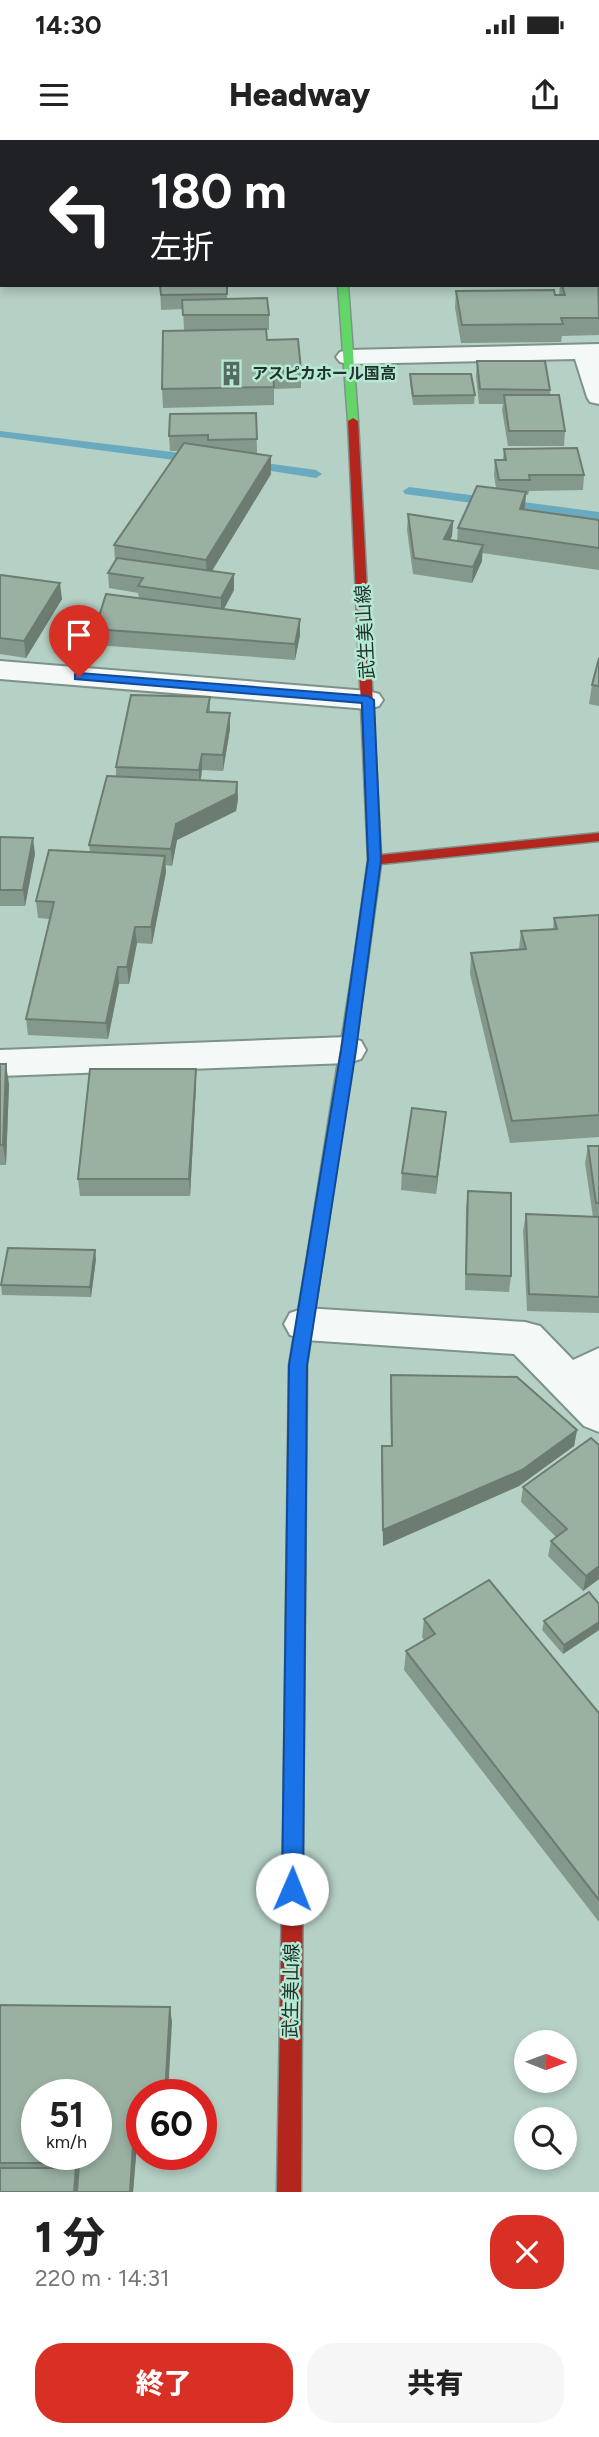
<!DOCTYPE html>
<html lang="ja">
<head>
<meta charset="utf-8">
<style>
  :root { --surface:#fff; --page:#f6f6f6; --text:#222; --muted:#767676; --accent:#d93025 }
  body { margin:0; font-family:Figtree,"Noto Sans JP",sans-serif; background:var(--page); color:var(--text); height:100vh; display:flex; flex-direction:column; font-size:26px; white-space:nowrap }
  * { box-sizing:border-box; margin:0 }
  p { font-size:23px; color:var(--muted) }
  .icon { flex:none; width:38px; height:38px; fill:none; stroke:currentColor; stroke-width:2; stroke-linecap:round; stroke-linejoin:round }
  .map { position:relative; height:2052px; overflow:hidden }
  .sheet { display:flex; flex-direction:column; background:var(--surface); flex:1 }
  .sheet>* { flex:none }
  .banner { position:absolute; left:0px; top:0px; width:600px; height:147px; box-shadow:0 4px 10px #0003; background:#202124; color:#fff; overflow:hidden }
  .needle { width:46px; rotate:91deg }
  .tools { position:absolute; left:514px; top:1890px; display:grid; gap:14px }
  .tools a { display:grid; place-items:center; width:63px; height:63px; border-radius:50%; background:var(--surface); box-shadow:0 4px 10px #0003; font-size:35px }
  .speed { position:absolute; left:21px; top:1939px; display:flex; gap:14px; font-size:35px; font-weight:700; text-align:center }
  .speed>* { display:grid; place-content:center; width:91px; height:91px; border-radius:50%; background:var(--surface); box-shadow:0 4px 10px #0003; line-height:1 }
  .speed small { font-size:18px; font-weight:400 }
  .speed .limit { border:10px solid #d22; background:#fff; color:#111 }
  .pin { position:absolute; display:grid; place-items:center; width:60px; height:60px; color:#fff; margin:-72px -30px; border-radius:50% 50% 50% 0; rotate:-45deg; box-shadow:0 0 7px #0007 }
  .pin .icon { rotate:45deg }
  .me { position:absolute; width:77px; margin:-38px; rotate:1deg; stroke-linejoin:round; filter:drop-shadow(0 0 5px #0008) }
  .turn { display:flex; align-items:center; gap:24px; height:147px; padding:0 35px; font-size:32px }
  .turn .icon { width:91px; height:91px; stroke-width:2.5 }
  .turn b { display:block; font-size:49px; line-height:60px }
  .round { display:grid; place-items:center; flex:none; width:74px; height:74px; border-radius:28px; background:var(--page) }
  .headline { display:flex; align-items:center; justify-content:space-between; height:119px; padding:0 35px }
  h1 { font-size:42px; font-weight:800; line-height:52px }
  .action { display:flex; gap:14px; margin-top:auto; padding:14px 35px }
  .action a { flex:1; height:80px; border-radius:28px; background:var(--accent); color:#fff; font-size:28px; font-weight:800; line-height:80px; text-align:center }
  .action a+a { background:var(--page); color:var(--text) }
  .status { display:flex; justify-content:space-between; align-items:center; height:49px; padding:0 35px; background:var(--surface); direction:ltr }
  .status svg { height:19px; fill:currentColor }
  header { display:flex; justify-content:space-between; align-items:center; height:91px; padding:0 35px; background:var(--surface); font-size:32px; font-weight:800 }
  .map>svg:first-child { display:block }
</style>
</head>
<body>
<div class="status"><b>14:30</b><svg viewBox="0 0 49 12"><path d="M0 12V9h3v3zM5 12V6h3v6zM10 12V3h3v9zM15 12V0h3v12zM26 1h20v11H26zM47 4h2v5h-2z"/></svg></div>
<header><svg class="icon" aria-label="menu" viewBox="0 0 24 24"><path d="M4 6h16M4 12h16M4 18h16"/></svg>Headway<svg class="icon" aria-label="share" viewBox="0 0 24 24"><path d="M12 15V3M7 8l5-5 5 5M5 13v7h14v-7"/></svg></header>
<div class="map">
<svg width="599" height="2052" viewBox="0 0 599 2052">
  <rect width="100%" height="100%" fill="#b5d0c5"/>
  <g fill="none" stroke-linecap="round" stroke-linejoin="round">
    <g fill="#69aabf" fill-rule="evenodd">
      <polygon points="0,291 197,315 203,319 197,323 0,297"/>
      <polygon points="250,321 316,330 322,334 316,338 246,327 246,323"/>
      <polygon points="409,347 599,372 599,380 405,354 403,351"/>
    </g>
    <defs>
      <g id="street">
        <rect x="598" y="53" width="1" height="12"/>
        <polygon points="599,204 599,264 590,262 587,257 575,219 348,224 340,222 336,217 340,212 348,210"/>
        <polygon points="0,521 368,551 379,554 383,560 379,566 368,569 0,539"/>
        <polygon points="348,897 361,901 366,910 361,919 348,923 0,936 0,910"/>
        <polygon points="305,1168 525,1182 540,1186 573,1220 599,1208 599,1292 584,1286 514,1214 305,1200 290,1195 284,1184 290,1173"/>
      </g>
      <g id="fast">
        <polygon points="338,145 348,145 358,281 353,284 348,281"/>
        <polygon points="316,1105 322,1107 324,1111 307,1225 303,1702 300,1709 293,1712 286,1709 283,1702 289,1225 308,1111 310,1107"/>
      </g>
      <g id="slow">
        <polygon points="323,0 331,0 332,2 324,2"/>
        <polygon points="360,822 367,827 324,1111 322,1115 310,1115 308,1111 353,827"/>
      </g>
      <g id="jam">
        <polygon points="353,278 358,281 381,715 599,693 599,701 381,724 367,827 360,832 353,827 368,720 348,281"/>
        <polygon points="293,1692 300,1695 303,1702 301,2052 277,2052 283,1702 286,1695"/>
      </g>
    </defs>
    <use href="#street" stroke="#7d928a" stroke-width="4"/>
    <use href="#fast" stroke="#7d928a" stroke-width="3"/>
    <use href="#slow" stroke="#7d928a" stroke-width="3"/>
    <use href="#jam" stroke="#7d928a" stroke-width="3"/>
    <use href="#street" fill="#f4f8f6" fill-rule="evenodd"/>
    <use href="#fast" fill="#63d668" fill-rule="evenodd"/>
    <use href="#slow" fill="#ff974d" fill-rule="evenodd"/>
    <use href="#jam" fill="#b3261e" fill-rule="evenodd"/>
  </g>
  <g fill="#84988b">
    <polygon points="599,136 599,195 562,196 561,202 461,203 455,168 456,151 559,155 560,145 598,145"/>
    <polygon points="160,145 227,145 227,159 269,175 269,190 266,190 267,200 301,230 301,248 274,249 274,265 163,268 162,249 231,190 184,190 183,169 161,170"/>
    <polygon points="477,221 550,250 550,255 565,291 564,306 508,306 502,270 503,264 479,264 476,236"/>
    <polygon points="410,234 475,255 474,264 413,265 410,243"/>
    <polygon points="256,273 257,314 271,334 212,431 234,450 224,469 300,495 295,520 96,505 95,489 139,458 138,453 109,448 108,433 115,421 114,405 179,311 170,311 169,296"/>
    <polygon points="504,309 584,335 583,350 529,351 528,355 526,355 525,369 599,380 599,430 482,413 482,421 472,443 413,434 407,390 408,374 453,381 452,396 450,400 457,401 458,388 496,348 494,335 495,320 503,320"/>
    <polygon points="0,437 62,459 26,518 0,514"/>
    <polygon points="599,518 599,566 589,564 592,545"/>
    <polygon points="210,557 210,572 230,589 223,631 202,630 201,640 237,642 238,659 236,671 177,700 172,726 165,725 166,732 152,804 137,803 129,844 119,844 108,899 28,895 26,879 50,779 38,778 36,761 90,712 89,705 116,636 116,627"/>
    <polygon points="0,697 35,714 25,766 0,766"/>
    <polygon points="599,775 599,997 510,1003 470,834 471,813 519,809 521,791 553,789 554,778"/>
    <polygon points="0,924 9,944 6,1025 0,1025"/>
    <polygon points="196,946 190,1056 80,1056 78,1039"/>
    <polygon points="446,972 436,1054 401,1050 402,1033"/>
    <polygon points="588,1006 599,1006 599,1173 527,1171 523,1091 526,1074 593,1077 585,1023"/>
    <polygon points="468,1051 511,1136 509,1152 465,1150 466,1067"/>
    <polygon points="96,1119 91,1157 2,1155 1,1145"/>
    <polygon points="391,1235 577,1290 574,1306 519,1346 383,1406 381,1322 382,1306 391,1306 390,1251"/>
    <polygon points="599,1305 599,1439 583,1451 548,1416 551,1401 556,1397 521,1362 523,1347"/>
    <polygon points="599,1464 599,1490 563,1514 542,1490 544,1481"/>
    <polygon points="424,1479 599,1573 599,1782 404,1530 406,1511 424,1500 422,1497"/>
    <polygon points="0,1865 172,1882 142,1955 142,2004 137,2004 133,2052 0,2052"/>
  </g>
  <g fill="#6c7c71">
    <polygon points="271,316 271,334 207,439 206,420"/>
    <polygon points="526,352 524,374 520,369"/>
    <polygon points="453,381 452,396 443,415 444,399"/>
    <polygon points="483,405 482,421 472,443 473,427"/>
    <polygon points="234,434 234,450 221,474 221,458"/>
    <polygon points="60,443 62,459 26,518 24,501"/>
    <polygon points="300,479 300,495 295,520 295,504"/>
    <polygon points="230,573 230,589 223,631 223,615"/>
    <polygon points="202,614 202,630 199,647 199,630"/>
    <polygon points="237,642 238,659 236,671 177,700 172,726 171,709 176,684"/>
    <polygon points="33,698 35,714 25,766 23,750"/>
    <polygon points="165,716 166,732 152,804 151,787"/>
    <polygon points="135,787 137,803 129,844 127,827"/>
    <polygon points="118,827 119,844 108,899 106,883"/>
    <polygon points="6,924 9,944 6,1025 3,1005"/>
    <polygon points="196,929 196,946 190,1056 189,1039"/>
    <polygon points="446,972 444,989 436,1054 437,1037"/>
    <polygon points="95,1110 96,1119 91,1157 90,1147"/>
    <polygon points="577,1290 574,1306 519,1346 383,1406 383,1390"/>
    <polygon points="599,1426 599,1439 583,1451 586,1436"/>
    <polygon points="599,1482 599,1490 563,1514 564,1505"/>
    <polygon points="170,1867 172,1882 168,1955 165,1955"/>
    <polygon points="134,1990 137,2004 133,2052 130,2052"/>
    <polygon points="76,2028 79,2042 79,2052 74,2052"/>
  </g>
  <g fill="#9ab1a2" stroke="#6c7c71" stroke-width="2" fill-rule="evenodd">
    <polygon points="415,0 459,0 460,2 415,2"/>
    <polygon points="598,136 599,178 561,178 563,184 462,185 456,151 554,150 555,155 565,155 562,145 598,145"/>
    <polygon points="160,145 227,145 227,154 161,155"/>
    <polygon points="267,158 269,175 183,175 182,160"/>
    <polygon points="266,189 267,200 298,199 301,230 273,231 274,247 162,249 163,191"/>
    <polygon points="477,221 545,221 550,250 480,249"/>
    <polygon points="410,234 471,234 475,255 413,256"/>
    <polygon points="504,255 559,255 565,291 509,291"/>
    <polygon points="256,273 257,299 208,300 208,295 169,296 170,274"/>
    <polygon points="184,303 271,316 206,420 114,405"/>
    <polygon points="577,308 584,335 529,335 530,340 499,340 495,320 506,320 504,309"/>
    <polygon points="477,346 526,352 520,369 599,380 599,408 458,388"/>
    <polygon points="408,374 453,381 444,399 483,405 473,427 414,418"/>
    <polygon points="117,418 234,434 221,458 138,446 143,438 108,433"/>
    <polygon points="1,435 60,443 24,501 0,498 0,437"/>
    <polygon points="106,454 300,479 295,504 95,489"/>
    <polygon points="599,518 599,546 592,545"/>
    <polygon points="131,555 210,557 207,572 230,573 223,615 202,614 199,630 116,627"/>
    <polygon points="107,636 237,642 236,654 176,684 171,709 89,705"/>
    <polygon points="0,697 33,698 23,750 0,750"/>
    <polygon points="49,710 165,716 151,787 135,787 127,827 118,827 106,883 26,879 54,762 36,761"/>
    <polygon points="599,775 599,975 512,981 471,813 526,809 521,791 557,789 554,778"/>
    <polygon points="0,924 6,924 3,1005 0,1005"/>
    <polygon points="90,929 196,929 189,1039 78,1039"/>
    <polygon points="412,968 446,972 437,1037 402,1033"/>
    <polygon points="588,1006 599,1006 599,1063 596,1063"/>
    <polygon points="468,1051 511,1053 511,1136 466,1134"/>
    <polygon points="526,1074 599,1077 599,1157 529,1154"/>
    <polygon points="8,1108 95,1110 90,1147 1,1145"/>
    <polygon points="391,1235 517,1237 577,1290 522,1330 383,1390 382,1306 392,1306"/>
    <polygon points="591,1298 599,1305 599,1426 586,1436 551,1401 567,1389 523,1347"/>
    <polygon points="489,1440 599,1573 599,1760 406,1511 435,1494 424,1479"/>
    <polygon points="589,1452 599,1464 599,1482 564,1505 544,1481"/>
    <path d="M0,1865l170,2 -5,88h-23v35h-8l-4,62h-53l2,-29h-79zM37,1955h59v59h-59z"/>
    <polygon points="0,2028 76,2028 74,2052 0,2052"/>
  </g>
  <polygon fill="#1a73e8" stroke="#114b97" stroke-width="2" points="79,533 368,556 374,560 381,720 356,910 307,1225 303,1749 300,1756 292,1759 285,1756 282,1749 289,1225 341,910 368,720 362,563 75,539 75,534"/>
  <defs>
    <symbol id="building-bare" viewBox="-9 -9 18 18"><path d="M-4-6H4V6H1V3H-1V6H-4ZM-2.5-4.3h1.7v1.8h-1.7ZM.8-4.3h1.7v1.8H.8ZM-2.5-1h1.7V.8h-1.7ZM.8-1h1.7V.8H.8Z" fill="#546b62" stroke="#b6e9d4" stroke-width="2.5" paint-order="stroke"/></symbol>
  </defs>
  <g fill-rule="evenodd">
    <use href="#building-bare" x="214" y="216" width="35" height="35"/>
  </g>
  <g text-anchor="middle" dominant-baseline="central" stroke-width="5" stroke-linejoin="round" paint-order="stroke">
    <g font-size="16" font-weight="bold" fill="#20342c" stroke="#b6e9d4" text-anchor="start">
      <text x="252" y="233">アスピカホール国高</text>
    </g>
    <g font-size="19" fill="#20342c" stroke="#b6e9d4">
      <text transform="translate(365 492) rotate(-93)">武生美山線</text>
      <text transform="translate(291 1851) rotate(-89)">武生美山線</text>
    </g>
  </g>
</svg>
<div class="tools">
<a><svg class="needle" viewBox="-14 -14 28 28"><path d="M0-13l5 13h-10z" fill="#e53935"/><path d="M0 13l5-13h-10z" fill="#767676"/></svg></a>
<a><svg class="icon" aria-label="search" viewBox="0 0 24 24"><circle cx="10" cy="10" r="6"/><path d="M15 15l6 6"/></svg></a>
</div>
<div class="speed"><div>51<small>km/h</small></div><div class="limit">60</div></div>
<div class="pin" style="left:79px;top:537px;background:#d93025"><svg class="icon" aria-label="arrive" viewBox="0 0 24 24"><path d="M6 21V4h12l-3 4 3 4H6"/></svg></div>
<svg class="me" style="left:292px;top:1749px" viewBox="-20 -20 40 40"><circle r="19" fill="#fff"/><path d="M0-13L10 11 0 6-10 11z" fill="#1a73e8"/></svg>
<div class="banner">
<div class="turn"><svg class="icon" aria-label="left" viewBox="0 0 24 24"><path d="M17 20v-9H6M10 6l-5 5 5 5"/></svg><div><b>180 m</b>左折</div></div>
</div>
</div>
<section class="sheet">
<div class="headline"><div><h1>1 分</h1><p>220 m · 14:31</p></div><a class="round" style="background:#d93025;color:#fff"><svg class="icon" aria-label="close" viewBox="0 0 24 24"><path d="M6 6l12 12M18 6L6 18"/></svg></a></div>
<div class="action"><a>終了</a><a>共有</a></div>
</section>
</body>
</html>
